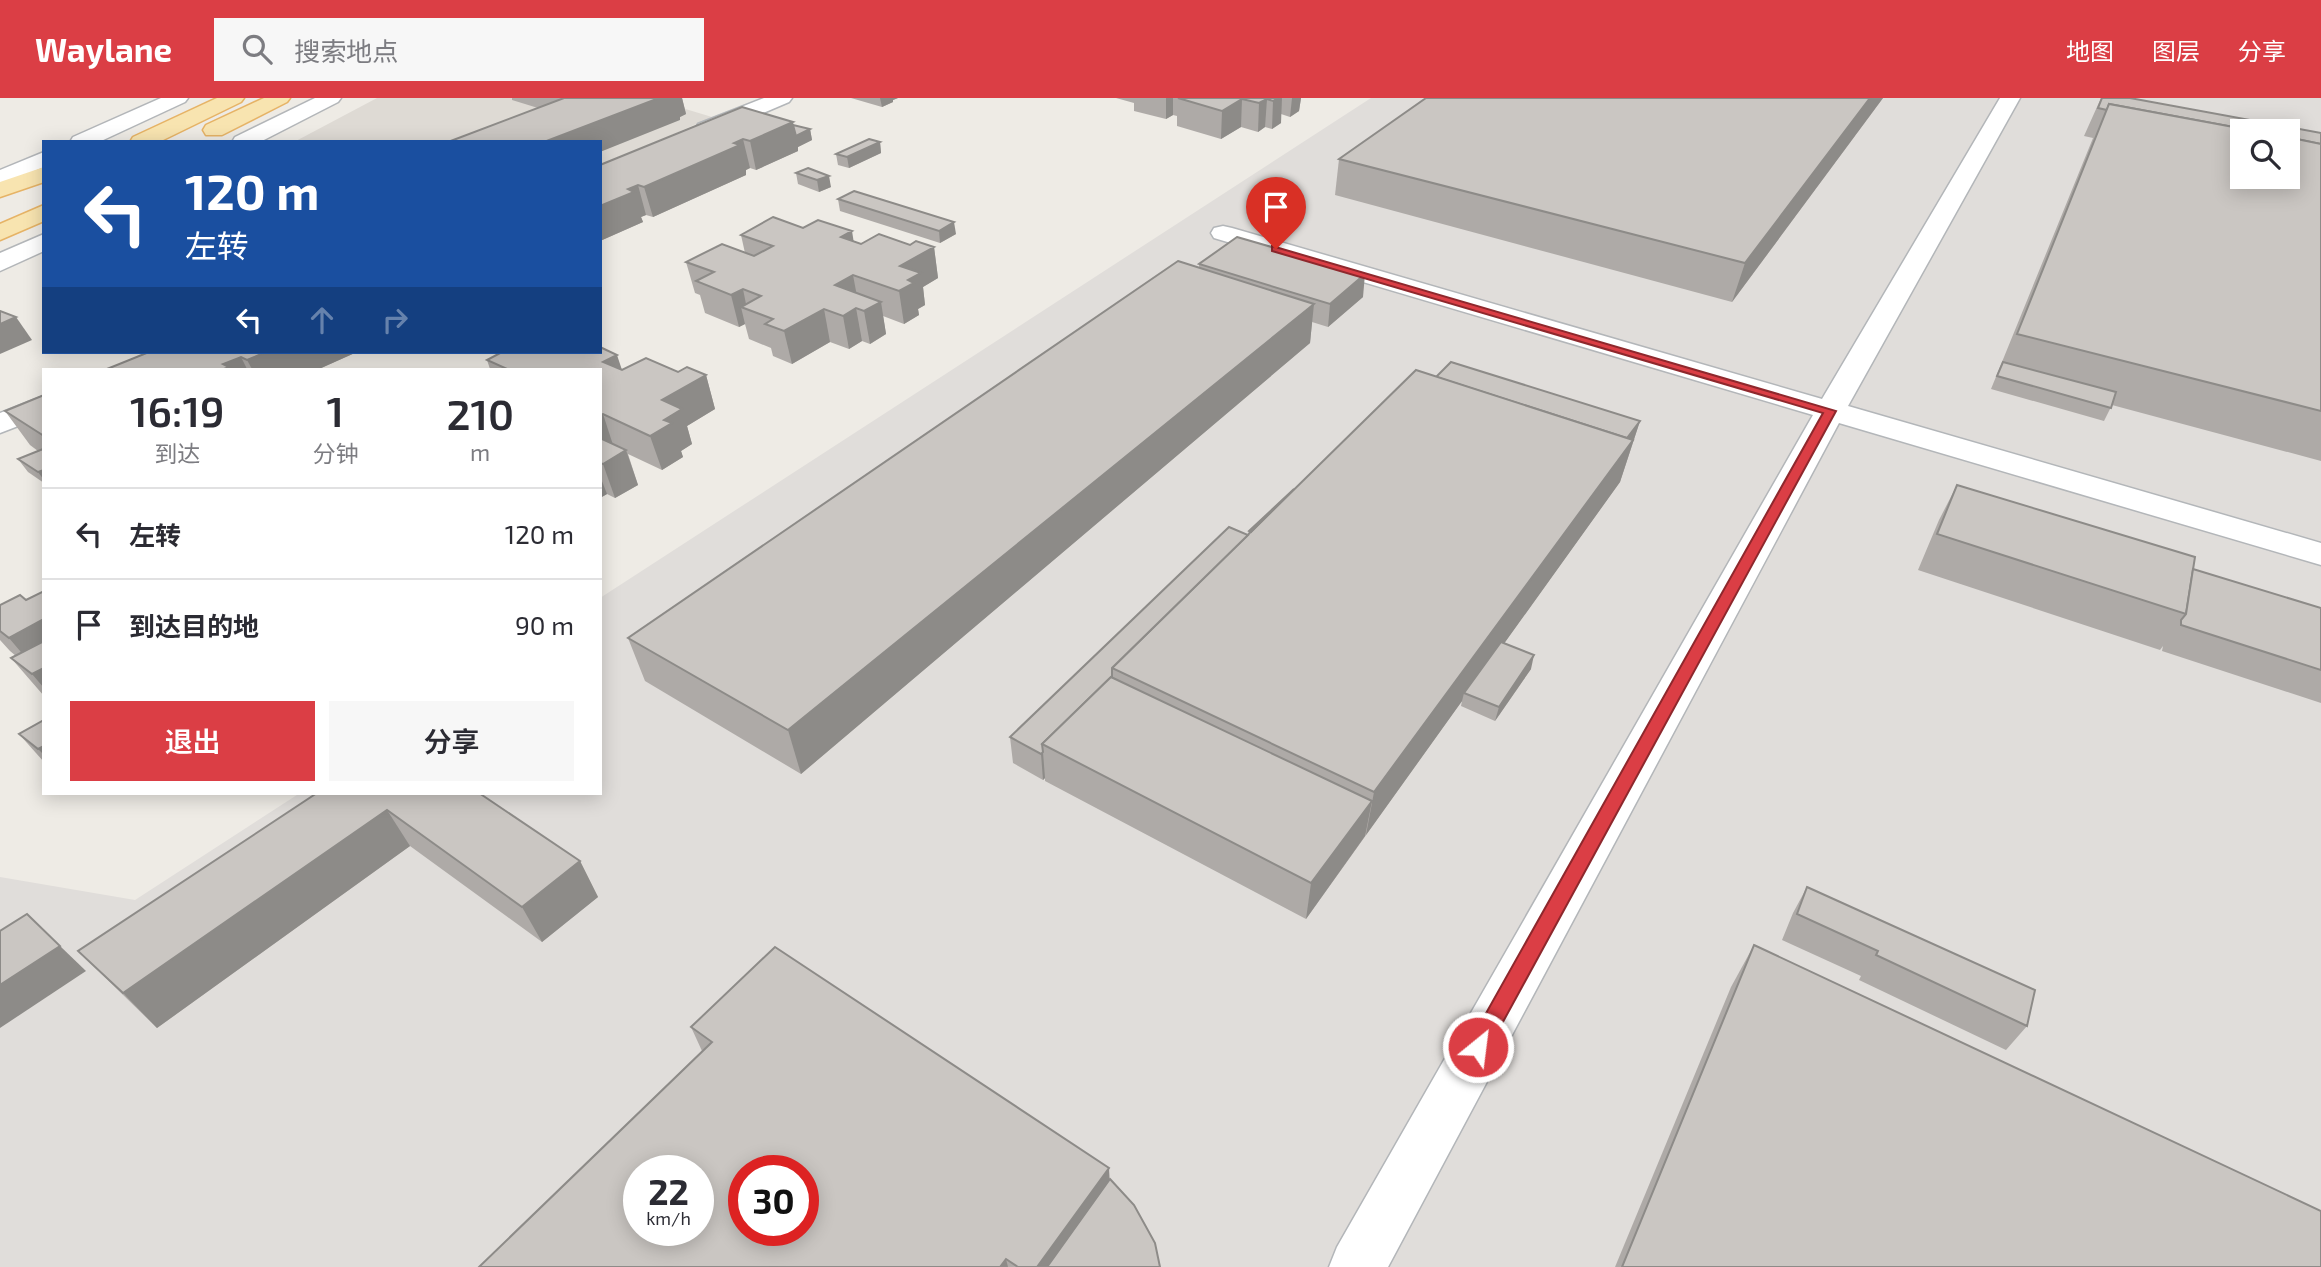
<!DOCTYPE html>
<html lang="zh">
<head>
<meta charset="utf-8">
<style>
  :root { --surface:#fff; --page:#f7f7f7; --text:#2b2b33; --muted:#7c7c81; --line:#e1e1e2; --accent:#db3e45 }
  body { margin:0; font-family:"Exo 2","Noto Sans SC",sans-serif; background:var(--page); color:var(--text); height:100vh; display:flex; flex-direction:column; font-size:26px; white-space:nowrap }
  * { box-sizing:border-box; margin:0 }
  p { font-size:23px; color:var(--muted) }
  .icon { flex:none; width:38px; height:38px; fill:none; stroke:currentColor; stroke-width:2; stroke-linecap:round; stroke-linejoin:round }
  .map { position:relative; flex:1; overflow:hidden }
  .side { position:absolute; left:42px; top:270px; width:560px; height:427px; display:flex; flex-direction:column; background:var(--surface); border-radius:0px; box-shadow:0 4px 18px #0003 }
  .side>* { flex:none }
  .top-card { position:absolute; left:42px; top:42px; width:560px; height:214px; border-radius:0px; box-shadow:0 4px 18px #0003; background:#1a4fa0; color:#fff; overflow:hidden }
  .tools { position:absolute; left:2230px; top:21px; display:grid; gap:14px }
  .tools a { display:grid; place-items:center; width:70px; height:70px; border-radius:0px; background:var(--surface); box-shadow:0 4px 18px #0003; font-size:35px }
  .speed { position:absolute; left:623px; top:1057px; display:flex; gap:14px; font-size:35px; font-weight:700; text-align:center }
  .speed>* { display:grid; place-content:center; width:91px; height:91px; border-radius:50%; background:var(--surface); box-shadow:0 4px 18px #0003; line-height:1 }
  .speed small { font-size:18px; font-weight:400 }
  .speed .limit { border:10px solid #d22; background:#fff; color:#111 }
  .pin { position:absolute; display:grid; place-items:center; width:60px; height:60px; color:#fff; margin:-72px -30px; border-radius:50% 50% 50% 0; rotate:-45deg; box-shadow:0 0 7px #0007 }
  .pin .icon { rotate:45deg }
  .me { position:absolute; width:77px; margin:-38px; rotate:29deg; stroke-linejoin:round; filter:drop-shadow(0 0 5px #0008) }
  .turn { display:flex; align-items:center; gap:24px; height:147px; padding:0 28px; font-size:32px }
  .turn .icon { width:91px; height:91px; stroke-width:2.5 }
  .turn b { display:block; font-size:49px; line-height:60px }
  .lanes { display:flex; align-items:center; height:66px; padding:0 28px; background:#0003; justify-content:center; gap:35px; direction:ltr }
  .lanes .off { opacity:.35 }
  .eta { display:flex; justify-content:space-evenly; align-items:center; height:119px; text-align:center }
  .eta b { font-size:42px; font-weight:600; line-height:49px }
  .button { display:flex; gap:14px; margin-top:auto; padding:14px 28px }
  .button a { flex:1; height:80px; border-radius:0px; background:var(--accent); color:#fff; font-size:28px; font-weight:600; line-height:80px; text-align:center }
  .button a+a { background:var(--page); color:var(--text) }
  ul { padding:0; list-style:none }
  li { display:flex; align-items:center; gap:21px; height:91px; padding:0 28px; border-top:2px solid var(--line) }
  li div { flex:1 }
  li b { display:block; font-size:26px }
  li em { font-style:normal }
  header { display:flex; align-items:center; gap:42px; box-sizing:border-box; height:98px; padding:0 35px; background:var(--accent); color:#fff }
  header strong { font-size:33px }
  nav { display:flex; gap:38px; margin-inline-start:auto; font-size:24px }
  .search { width:490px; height:63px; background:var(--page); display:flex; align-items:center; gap:18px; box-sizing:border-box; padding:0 24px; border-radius:0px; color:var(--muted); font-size:26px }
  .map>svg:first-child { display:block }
</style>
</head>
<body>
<header>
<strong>Waylane</strong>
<div class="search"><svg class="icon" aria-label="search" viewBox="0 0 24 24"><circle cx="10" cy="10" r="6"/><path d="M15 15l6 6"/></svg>搜索地点</div>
<nav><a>地图</a><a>图层</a><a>分享</a></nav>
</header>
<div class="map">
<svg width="2321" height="1169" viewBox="0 0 2321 1169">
  <rect width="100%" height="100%" fill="#eeebe5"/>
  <path fill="#e0ddda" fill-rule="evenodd" d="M1371,0h950v1169h-2321v-390l135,23 165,-107h300v-195zM2242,33h45v46h-45zM639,1073h59v59h-59zM744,1073h59v59h-59z"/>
  <polygon fill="#dedad4" points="377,0 649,0 712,19 600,69 600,44 294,44"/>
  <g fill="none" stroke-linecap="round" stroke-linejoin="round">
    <defs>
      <g id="street">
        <polygon points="161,0 188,0 185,4 99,44 70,44 73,39"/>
        <polygon points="315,0 341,0 338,4 260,44 232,44 235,39"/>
        <polygon points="764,0 792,0 789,4 714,36 698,36 695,31 698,26"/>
        <polygon points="2000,0 2020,0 1848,308 2321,445 2321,467 1839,325 1388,1169 1329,1169 1337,1149 1813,317 1214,140 1211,135 1214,130 1223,128 1232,130 1822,301"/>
        <polygon points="44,54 44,69 0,87 0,72"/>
        <polygon points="44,136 44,153 0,173 0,155"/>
        <polygon points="44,298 44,318 0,335 0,315"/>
      </g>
      <g id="primary">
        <polygon points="217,0 244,0 241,4 159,44 130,44 133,39"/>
        <polygon points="264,0 290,0 287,4 222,37 206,37 203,32 206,27"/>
        <polygon points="44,69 44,84 0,99 0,84"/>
        <polygon points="44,107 44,123 0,142 0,126"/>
      </g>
    </defs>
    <use href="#street" stroke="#b3b6b9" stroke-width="3"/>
    <use href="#primary" stroke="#e6b366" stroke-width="3"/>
    <use href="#street" fill="#fff" fill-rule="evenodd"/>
    <use href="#primary" fill="#f8e4b0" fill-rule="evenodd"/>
  </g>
  <g fill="#aeaaa7">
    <polygon points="512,0 682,0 686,16 680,19 680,22 538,10 512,2"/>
    <polygon points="851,0 898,0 893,2 893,4 882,9"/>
    <polygon points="1116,0 1301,0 1299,13 1290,19 1281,16 1281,25 1272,31 1265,29 1258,34 1241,29 1221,41 1177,28 1177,18 1173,17 1166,21 1134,13 1134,5"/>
    <polygon points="1426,0 1883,0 1732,204 1335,97 1339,61"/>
    <polygon points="2101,0 2321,35 2321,363 2112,307 2104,323 1991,291 2093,40 2084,38"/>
    <polygon points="793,24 793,27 810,31 812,42 798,49 798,53 756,72 750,70 746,72 746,77 653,119 646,117 641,119 643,124 600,143 600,67"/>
    <polygon points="880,44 881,55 849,70 838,67 836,56"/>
    <polygon points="808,70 831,89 819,94 798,86 796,75"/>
    <polygon points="838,101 956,136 940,145 840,113"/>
    <polygon points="803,130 861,146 910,147 934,149 938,180 923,189 925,207 918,211 919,217 904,226 883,218 886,236 870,246 862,243 849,251 830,244 792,266 773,258 771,250 749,241 745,226 739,229 705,215 700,197 695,195 686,164 745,155 741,137"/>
    <polygon points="1199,166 1363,199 1328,229 1312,224 1310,245 801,676 645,583 628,540 1199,170"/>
    <polygon points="149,254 357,254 319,271 107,271"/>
    <polygon points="487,262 622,272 678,274 706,277 715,311 687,328 692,346 681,353 683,359 662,372 628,356 638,387 615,400 607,396 600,400 600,271 490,271"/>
    <polygon points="1436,279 1640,323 1620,384 1504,545 1531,571 1495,623 1461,608 1462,603 1306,821 1045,683 1045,680 1043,682 1013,665 1010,639 1248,437 1249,433 1295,391"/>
    <polygon points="44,297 44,385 28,374 18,361 38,353 30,347 5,313"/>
    <polygon points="1957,387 2193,471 2321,510 2321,605 2162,553 2163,548 2160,552 1918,472 1939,422"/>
    <polygon points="44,493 44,598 11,560 16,558 10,553 0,542 0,507 26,502"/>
    <polygon points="44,622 44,664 19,636"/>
    <polygon points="317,695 580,763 598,799 542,844 410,748 157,930 78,853"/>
    <polygon points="1807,789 2027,928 2006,952 1859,882 1861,878 1782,842 1793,815"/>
    <polygon points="1754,847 2321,1169 1615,1169 1731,889"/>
    <polygon points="691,929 1110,1082 1160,1169 479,1169 702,953"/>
  </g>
  <g fill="#8d8b88">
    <polygon points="659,0 682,0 686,16 680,19 680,22 600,54 600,44 544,44"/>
    <polygon points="880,0 898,0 893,2 893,4 882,9"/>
    <polygon points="1166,0 1173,0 1173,17 1166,21"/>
    <polygon points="1278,0 1282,0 1281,25 1272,31 1273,3"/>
    <polygon points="1292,0 1301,0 1299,13 1290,19"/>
    <polygon points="1870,0 1883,0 1732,204 1745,165"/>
    <polygon points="1242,1 1241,29 1221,41 1222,13"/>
    <polygon points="1267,1 1265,29 1258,34 1259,5"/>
    <polygon points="793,24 796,38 810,31 812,42 798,49 798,53 756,72 750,43"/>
    <polygon points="743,41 750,70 746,72 746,77 653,119 644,89"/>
    <polygon points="880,44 881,55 849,70 847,59"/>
    <polygon points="829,78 831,89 819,94 817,82"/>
    <polygon points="638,87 646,117 641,119 643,124 600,143 600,108 628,91"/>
    <polygon points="954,124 956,136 940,145 939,133"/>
    <polygon points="852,133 857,165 841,139"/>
    <polygon points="934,149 938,180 923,189 925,207 918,211 919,217 904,226 899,193 900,168"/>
    <polygon points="1365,176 1363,199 1328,229 1330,206"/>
    <polygon points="853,177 859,209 835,187"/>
    <polygon points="743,191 747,211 741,209 745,226 739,229 731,197"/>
    <polygon points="881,204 886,236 870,246 864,213"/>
    <polygon points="1314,206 1310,245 801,676 788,632"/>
    <polygon points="856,210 862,243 849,251 843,218"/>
    <polygon points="824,211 830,244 792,266 784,233"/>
    <polygon points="16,219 32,242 0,256 0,226"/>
    <polygon points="266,254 357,254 319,271 252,271 247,262"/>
    <polygon points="617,257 628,290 603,264"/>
    <polygon points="241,259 247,271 224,271 223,266"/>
    <polygon points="706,277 715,311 687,328 692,346 681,353 683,359 662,372 650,338 662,302"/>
    <polygon points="603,316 614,350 600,358 600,317"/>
    <polygon points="1640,323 1620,384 1468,596 1464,595 1462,603 1366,737 1374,694"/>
    <polygon points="626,352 638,387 615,400 603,366"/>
    <polygon points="44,372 44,382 38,374"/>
    <polygon points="600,378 607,396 600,400"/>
    <polygon points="44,521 44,590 32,576 37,573 9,540"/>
    <polygon points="1534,557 1531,571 1495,623 1499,609"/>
    <polygon points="44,648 44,657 38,651"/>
    <polygon points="1043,654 1045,680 1043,682 1041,656"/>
    <polygon points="1372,703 1365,738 1306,821 1311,785"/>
    <polygon points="387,712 410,748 157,930 123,895"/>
    <polygon points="580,763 598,799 542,844 522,809"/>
    <polygon points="60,848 86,873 0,930 0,887"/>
    <polygon points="1109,1070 1111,1109 1068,1169 1037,1169"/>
    <polygon points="1006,1161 1008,1169 1000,1169"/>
  </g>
  <g fill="#cac6c2" stroke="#8d8b88" stroke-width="2" fill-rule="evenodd">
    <polygon points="564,0 659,0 544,44 448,44"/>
    <polygon points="1178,0 1278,0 1273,3 1267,1 1259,5 1242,1 1222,13"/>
    <polygon points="1426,0 1870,0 1745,165 1339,61"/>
    <polygon points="2102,0 2130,0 2321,35 2321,46 2287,39 2287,33 2255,33 2109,6 2107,12 2098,10"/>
    <polygon points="2109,6 2255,33 2242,33 2242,79 2287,79 2287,39 2321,46 2321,313 2017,236"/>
    <polygon points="742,9 793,24 750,43 743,41 734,45 740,47 644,89 638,87 628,91 634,94 600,108 600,67"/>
    <polygon points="793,27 810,31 796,38"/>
    <polygon points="869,41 880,44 847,59 836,56"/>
    <polygon points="808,70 829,78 817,82 796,75"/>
    <polygon points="854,93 954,124 939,133 838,101"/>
    <polygon points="773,119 803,130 818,122 852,133 841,139 861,146 879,136 910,147 916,143 934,149 900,168 921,175 908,182 914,185 899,193 853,177 835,187 881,204 864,213 856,210 843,218 824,211 784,233 765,226 773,221 741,209 761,198 743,191 731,197 696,183 714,174 686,164 722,146 754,158 773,148 741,137"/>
    <polygon points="1237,139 1365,176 1330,206 1199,166"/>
    <polygon points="1178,163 1314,206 788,632 628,540"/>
    <polygon points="0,213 16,219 0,226"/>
    <polygon points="600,249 617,257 603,264 622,272 646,260 678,274 687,269 706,277 662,302 682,311 664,322 672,325 650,338 603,316 600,317 600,271 507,271 487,262 502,254 600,254"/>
    <polygon points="149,254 266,254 247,262 241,259 223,266 229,269 224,271 107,271"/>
    <polygon points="1451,264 1640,323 1627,340 1436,279"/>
    <polygon points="2003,264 2116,294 2111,310 1997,278"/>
    <polygon points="1416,272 1633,342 1374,694 1112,570"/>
    <polygon points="44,297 44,338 5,313"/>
    <polygon points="600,340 626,352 603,366 600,365"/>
    <polygon points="43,351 44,372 38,374 18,361"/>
    <polygon points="1957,387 2195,459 2186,516 1937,436"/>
    <polygon points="1294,391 1251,434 1249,433"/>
    <polygon points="1229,429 1248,437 1112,570 1112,579 1111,579 1042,646 1043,654 1041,656 1010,639"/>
    <polygon points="2193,471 2321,510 2321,572 2181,527 2181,522 2186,516"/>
    <polygon points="44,493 44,521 9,540 0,533 0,507 20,497 26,502"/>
    <polygon points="44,543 44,570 32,576 11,560"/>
    <polygon points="1501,544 1534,557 1499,609 1464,595"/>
    <polygon points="1111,579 1372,703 1311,785 1042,646"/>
    <polygon points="44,622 44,648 38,651 19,636"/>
    <polygon points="317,695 479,695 580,763 522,809 387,712 123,895 78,853"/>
    <polygon points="1807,789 2035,892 2027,928 1876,857 1878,853 1797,816"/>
    <polygon points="27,816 60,848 0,887 0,833"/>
    <polygon points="1754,847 2321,1113 2321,1169 1622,1169"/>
    <path d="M775,849l334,221 -72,99h-19l-12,-8 -6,8h-521l233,-225 -21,-15zM639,1073h59v59h-59zM744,1073h59v59h-59z"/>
    <polygon points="1110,1081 1134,1107 1155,1145 1160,1169 1047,1169"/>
  </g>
  <polygon fill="#db3e45" stroke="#8e282d" stroke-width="2" points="1272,148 1836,313 1486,955 1478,958 1471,955 1468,949 1471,942 1823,315 1272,153"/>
</svg>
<div class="tools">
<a><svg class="icon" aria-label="search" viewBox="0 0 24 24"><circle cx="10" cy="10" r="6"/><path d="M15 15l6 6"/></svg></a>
</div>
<div class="speed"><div>22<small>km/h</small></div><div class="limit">30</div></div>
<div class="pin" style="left:1276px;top:151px;background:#d93025"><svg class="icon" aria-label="arrive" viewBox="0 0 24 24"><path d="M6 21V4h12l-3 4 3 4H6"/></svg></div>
<svg class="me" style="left:1478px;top:949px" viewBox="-20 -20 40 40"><circle r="17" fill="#db3e45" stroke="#fff" stroke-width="3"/><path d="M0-11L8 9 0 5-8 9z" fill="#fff"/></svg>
<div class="top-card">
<div class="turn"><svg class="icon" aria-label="left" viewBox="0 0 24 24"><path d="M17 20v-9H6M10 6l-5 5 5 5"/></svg><div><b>120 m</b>左转</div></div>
<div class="lanes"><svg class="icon" aria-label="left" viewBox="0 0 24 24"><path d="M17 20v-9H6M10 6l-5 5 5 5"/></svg><svg class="icon off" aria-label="ahead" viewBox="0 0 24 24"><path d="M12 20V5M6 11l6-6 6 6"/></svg><svg class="icon off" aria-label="right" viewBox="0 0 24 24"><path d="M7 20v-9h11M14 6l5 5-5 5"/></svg></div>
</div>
<section class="side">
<div class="eta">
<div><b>16:19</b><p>到达</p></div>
<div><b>1</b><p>分钟</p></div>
<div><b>210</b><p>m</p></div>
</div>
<ul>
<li><svg class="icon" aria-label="left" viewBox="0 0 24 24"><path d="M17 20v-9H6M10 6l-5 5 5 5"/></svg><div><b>左转</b></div><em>120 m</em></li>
<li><svg class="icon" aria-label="arrive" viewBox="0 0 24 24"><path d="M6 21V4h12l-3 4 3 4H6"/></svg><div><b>到达目的地</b></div><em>90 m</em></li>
</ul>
<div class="button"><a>退出</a><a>分享</a></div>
</section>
</div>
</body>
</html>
